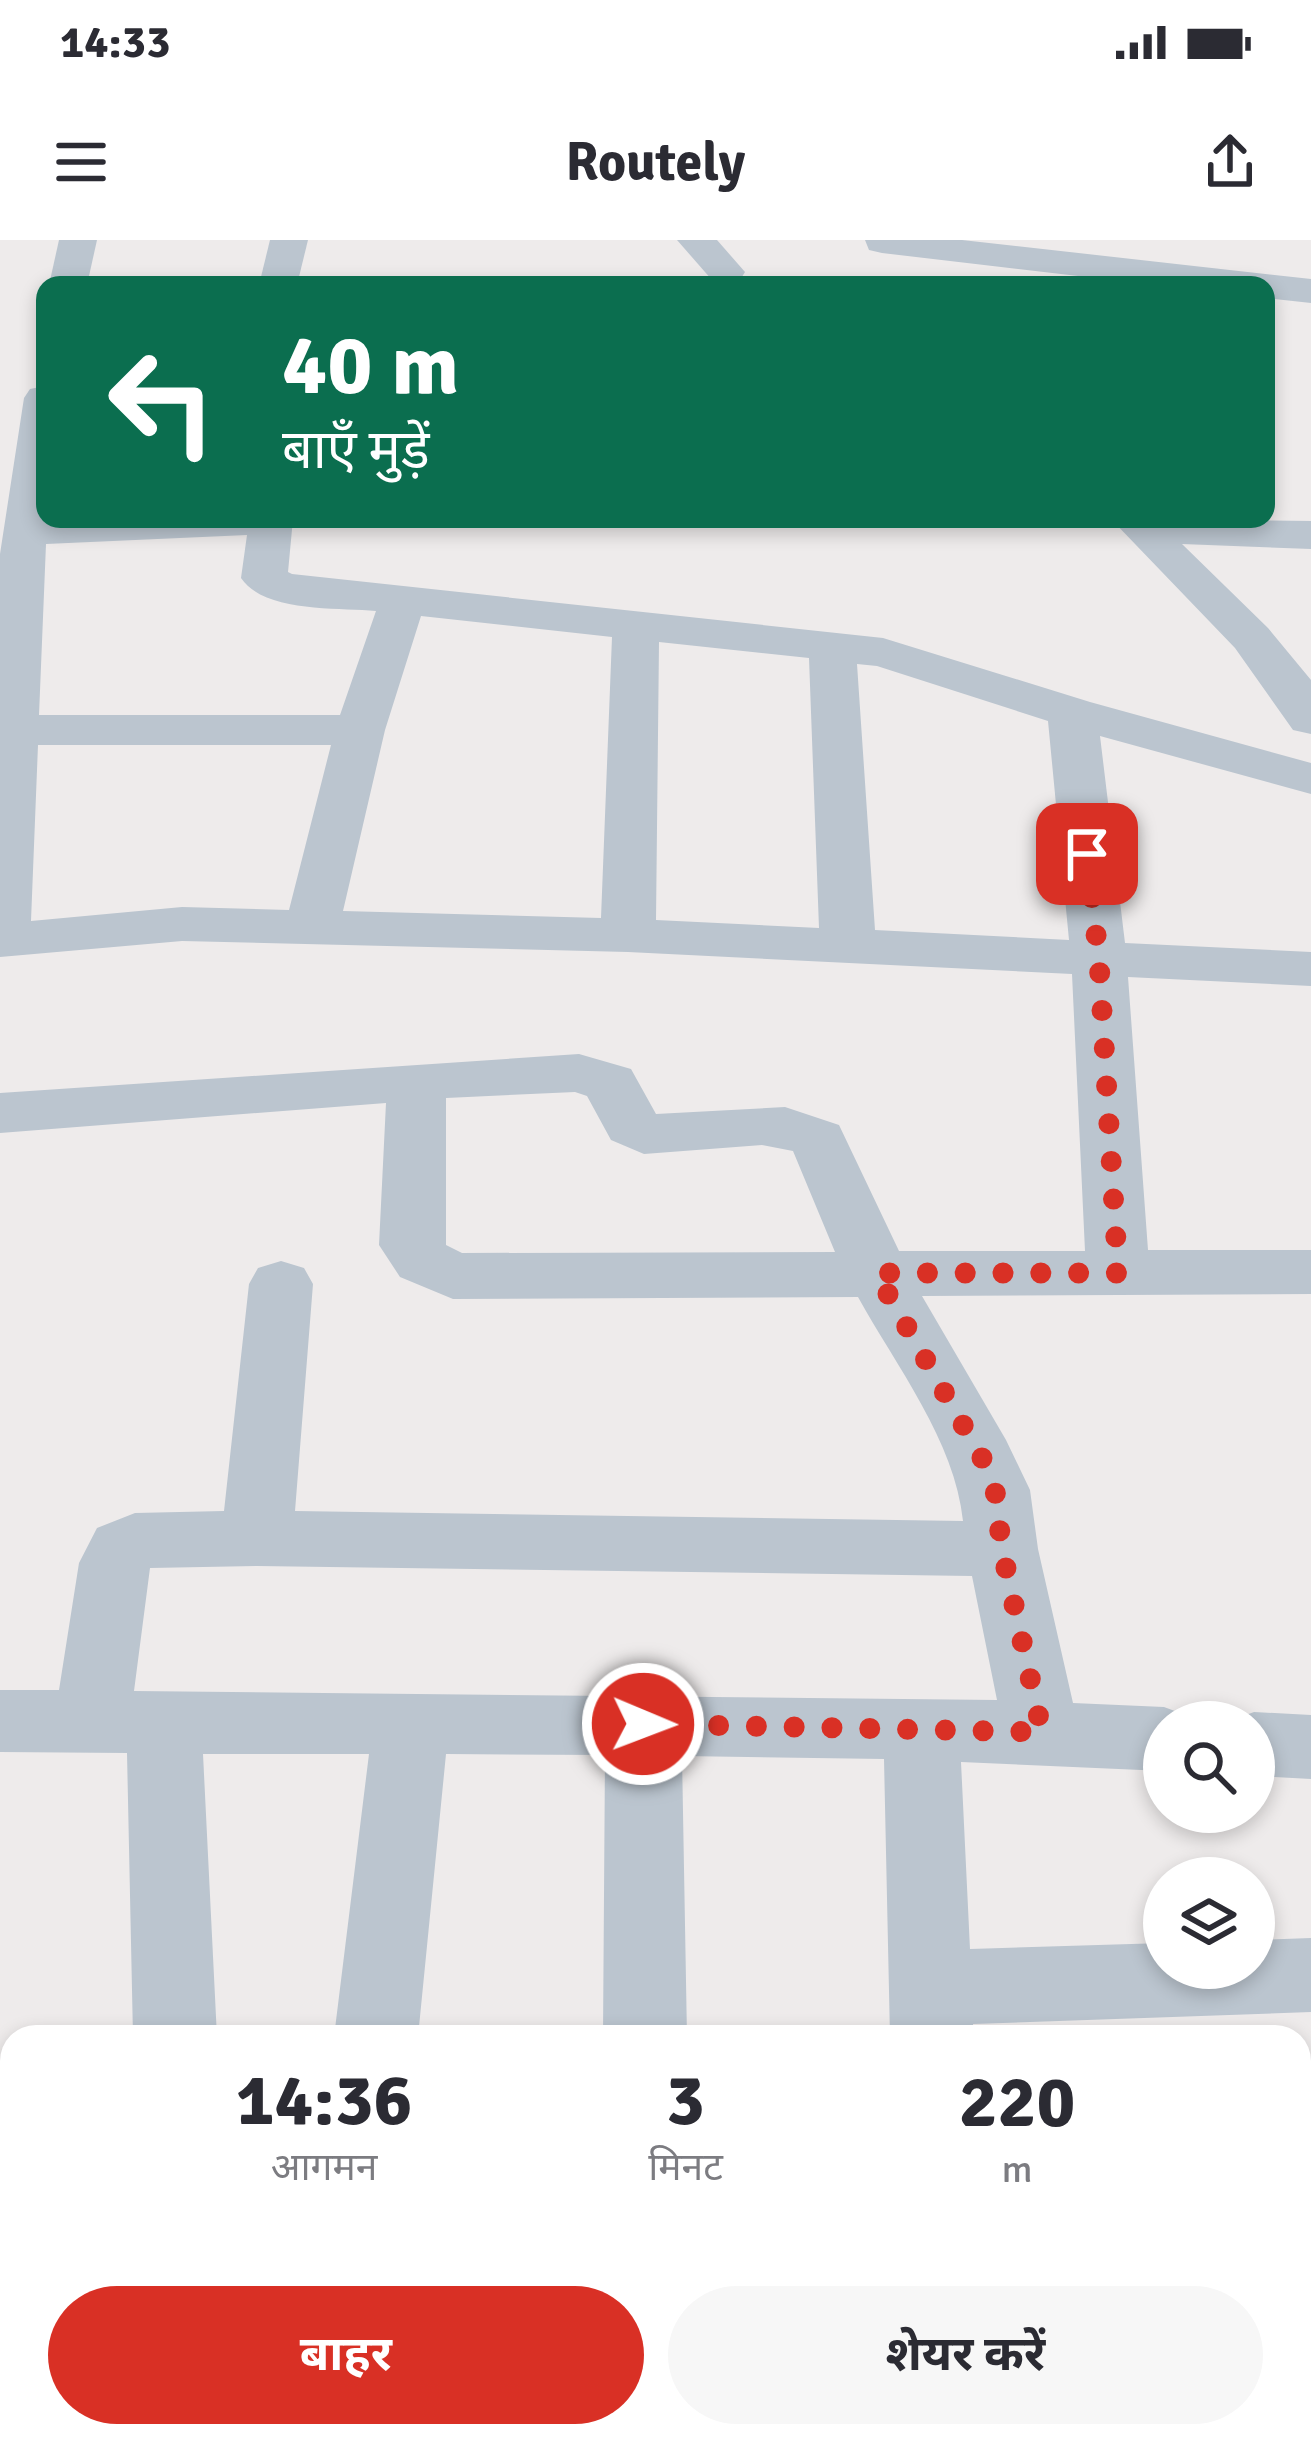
<!DOCTYPE html>
<html lang="hi">
<head>
<meta charset="utf-8">
<style>
  :root { --surface:#fff; --page:#f7f7f7; --text:#2b2b33; --muted:#7c7c81; --accent:#d93025 }
  body { margin:0; font-family:Signika,"Noto Sans Devanagari",sans-serif; background:var(--page); color:var(--text); height:100vh; display:flex; flex-direction:column; font-size:45px; white-space:nowrap }
  * { box-sizing:border-box; margin:0 }
  p { font-size:39px; color:var(--muted) }
  .icon { flex:none; width:66px; height:66px; fill:none; stroke:currentColor; stroke-width:2; stroke-linecap:round; stroke-linejoin:round }
  .map { position:relative; flex:1; overflow:hidden }
  .sheet { position:absolute; left:0px; top:1785px; width:1311px; height:423px; display:flex; flex-direction:column; background:var(--surface); border-radius:36px 36px 0 0; box-shadow:0 6px 18px #0003 }
  .sheet>* { flex:none }
  .hud { position:absolute; left:36px; top:36px; width:1239px; height:252px; border-radius:24px; box-shadow:0 6px 18px #0003; background:#0b6e4f; color:#fff; overflow:hidden }
  .controls { position:absolute; left:1143px; top:1461px; display:grid; gap:24px }
  .controls a { display:grid; place-items:center; width:132px; height:132px; border-radius:50%; background:var(--surface); box-shadow:0 6px 18px #0003; font-size:60px }
  .pin { position:absolute; display:grid; place-items:center; width:102px; height:102px; color:#fff; margin:-51px; border-radius:24px; box-shadow:0 6px 18px #0006 }
  .me { position:absolute; width:132px; margin:-66px; rotate:91deg; stroke-linejoin:round; filter:drop-shadow(0 0 9px #0008) }
  .turn { display:flex; align-items:center; gap:42px; height:252px; padding:0 48px; font-size:54px }
  .turn .icon { width:156px; height:156px; stroke-width:2.5 }
  .turn b { display:block; font-size:84px; line-height:102px }
  .eta { display:flex; justify-content:space-evenly; align-items:center; height:204px; text-align:center }
  .eta b { font-size:72px; font-weight:700; line-height:84px }
  .cta { display:flex; gap:24px; margin-top:auto; padding:24px 48px }
  .cta a { flex:1; height:138px; border-radius:72px; background:var(--accent); color:#fff; font-size:48px; font-weight:700; line-height:138px; text-align:center }
  .cta a+a { background:var(--page); color:var(--text) }
  .status { display:flex; justify-content:space-between; align-items:center; height:84px; padding:0 60px; background:var(--surface); direction:ltr }
  .status svg { height:33px; fill:currentColor }
  header { display:flex; justify-content:space-between; align-items:center; height:156px; padding:0 48px; background:var(--surface); font-size:54px; font-weight:700 }
  .map>svg:first-child { display:block }
</style>
</head>
<body>
<div class="status"><b>14:33</b><svg viewBox="0 0 49 12"><path d="M0 12V9h3v3zM5 12V6h3v6zM10 12V3h3v9zM15 12V0h3v12zM26 1h20v11H26zM47 4h2v5h-2z"/></svg></div>
<header><svg class="icon" aria-label="menu" viewBox="0 0 24 24"><path d="M4 6h16M4 12h16M4 18h16"/></svg>Routely<svg class="icon" aria-label="share" viewBox="0 0 24 24"><path d="M12 15V3M7 8l5-5 5 5M5 13v7h14v-7"/></svg></header>
<div class="map">
<svg width="1311" height="2206" viewBox="0 0 1311 2206">
  <rect width="100%" height="100%" fill="#eeebeb"/>
  <g fill="none" stroke-linecap="round" stroke-linejoin="round">
    <g fill="#bbc5cf" fill-rule="evenodd">
      <polygon points="59,0 97,0 87,45 49,45"/>
      <polygon points="270,0 308,0 297,45 259,45"/>
      <polygon points="677,0 717,0 745,32 740,40 712,40"/>
      <polygon points="865,0 962,0 1311,39 1311,63 1266,58 1266,45 1155,45 882,13 869,10"/>
      <path d="M45,146v133h248l-5,53 4,2 591,64 207,64 221,61v31l-211,-58 25,207 186,9v34l-183,-9 20,273h163v44l-389,2 84,144 24,50 8,59 35,154 91,4 27,10 3,5h-30v49l-203,-9 9,187 194,-6v25h90v-28l57,-2v74l-338,12 1,13h-84l-6,-278 -202,-3 5,281h-84l2,-282 -159,-1 -28,283h-84l35,-283h-166l14,283h-84l-6,-284 -127,-1v-62h59l20,-127 18,-35 38,-15 89,-2 25,-227 9,-16 23,-7 23,7 9,16 -18,227 668,10c-8,-80 -67,-155 -105,-224l-405,2 -53,-22 -21,-32 7,-142 -386,30v-40l579,-39 52,15 25,45 129,-7 54,18 60,126h186l-13,-277 -444,-22 -446,-11 -182,16v-403l24,-156 6,-9zM247,295l-6,43c24,35 96,29 135,33l-36,104h-301l7,-171zM421,376l191,21 -11,281 -258,-7 42,-181zM659,402l150,16 10,270 -163,-8zM857,424l20,2 171,55 21,219 -194,-10zM38,505h293l-42,165 -107,-3 -151,14zM575,852l12,4 24,44 33,14 118,-9 31,6 42,101 -373,1 -16,-8v-147zM257,1326l715,10 25,124 -863,-9 16,-123z"/>
      <polygon points="1111,279 1311,281 1311,309 1182,304 1268,388 1311,440 1311,494 1293,490 1235,408"/>
      <polygon points="1254,1472 1311,1475 1311,1539 1254,1536 1254,1482 1227,1482"/>
      <rect x="142" y="2196" width="94" height="10"/>
      <polygon points="285,2196 379,2196 377,2206 283,2206"/>
      <rect x="600" y="2196" width="94" height="10"/>
      <polygon points="926,2196 1020,2196 1021,2206 927,2206"/>
    </g>
  </g>
  <g fill="none" stroke-linecap="round" stroke-linejoin="round">
    <polyline stroke="#d93025" stroke-width="21" stroke-dasharray="0 37.8" points="643,1484 1042,1492 1002,1310 995,1250 982,1218 876,1033 1118,1033 1099,721 1087,614"/>
  </g>
</svg>
<div class="controls">
<a><svg class="icon" aria-label="search" viewBox="0 0 24 24"><circle cx="10" cy="10" r="6"/><path d="M15 15l6 6"/></svg></a>
<a><svg class="icon" aria-label="layers" viewBox="0 0 24 24"><path d="M12 4l9 5-9 5-9-5zM3 14l9 5 9-5"/></svg></a>
</div>
<div class="pin" style="left:1087px;top:614px;background:#d93025"><svg class="icon" aria-label="arrive" viewBox="0 0 24 24"><path d="M6 21V4h12l-3 4 3 4H6"/></svg></div>
<svg class="me" style="left:643px;top:1484px" viewBox="-20 -20 40 40"><circle r="17" fill="#d93025" stroke="#fff" stroke-width="3"/><path d="M0-11L8 9 0 5-8 9z" fill="#fff"/></svg>
<div class="hud">
<div class="turn"><svg class="icon" aria-label="left" viewBox="0 0 24 24"><path d="M17 20v-9H6M10 6l-5 5 5 5"/></svg><div><b>40 m</b>बाएँ मुड़ें</div></div>
</div>
<section class="sheet">
<div class="eta">
<div><b>14:36</b><p>आगमन</p></div>
<div><b>3</b><p>मिनट</p></div>
<div><b>220</b><p>m</p></div>
</div>
<div class="cta"><a>बाहर</a><a>शेयर करें</a></div>
</section>
</div>
</body>
</html>
